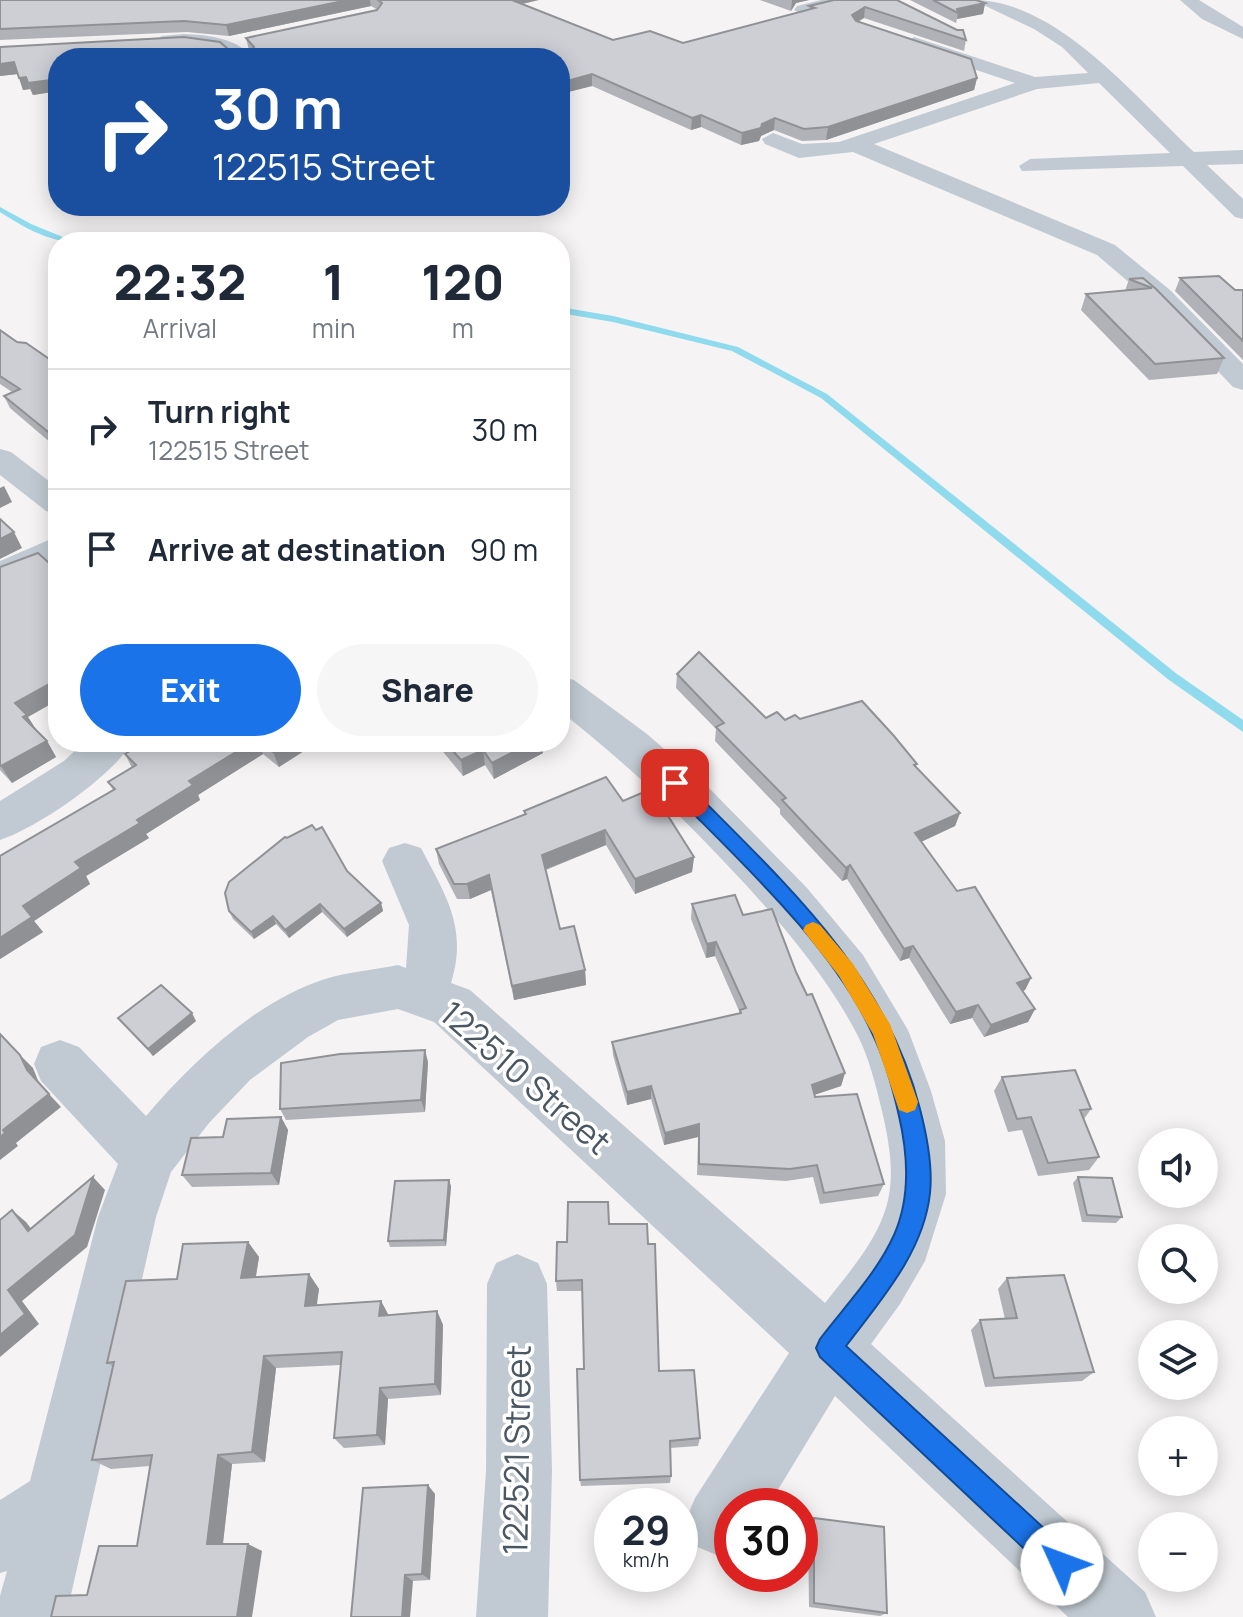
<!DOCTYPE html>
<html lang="en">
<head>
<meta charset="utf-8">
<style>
  :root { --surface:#fff; --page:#f6f6f7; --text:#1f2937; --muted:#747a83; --line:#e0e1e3; --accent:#1a73e8 }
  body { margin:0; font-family:Manrope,sans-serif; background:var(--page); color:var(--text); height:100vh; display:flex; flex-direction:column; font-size:30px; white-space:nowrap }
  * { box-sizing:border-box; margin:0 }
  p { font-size:26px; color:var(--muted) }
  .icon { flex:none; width:44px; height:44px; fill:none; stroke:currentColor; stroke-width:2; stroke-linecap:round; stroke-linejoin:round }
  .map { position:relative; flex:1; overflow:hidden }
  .panel { position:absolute; left:48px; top:232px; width:522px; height:520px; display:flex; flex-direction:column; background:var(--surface); border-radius:32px; box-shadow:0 4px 20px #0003 }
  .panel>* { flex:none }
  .hud { position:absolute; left:48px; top:48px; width:522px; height:168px; border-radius:32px; box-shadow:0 4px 20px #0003; background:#1a4fa0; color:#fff; overflow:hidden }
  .buttons { position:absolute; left:1138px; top:1128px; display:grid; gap:16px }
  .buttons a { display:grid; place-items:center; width:80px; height:80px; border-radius:50%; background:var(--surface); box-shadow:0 4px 20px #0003; font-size:40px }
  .speed { position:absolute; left:594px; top:1488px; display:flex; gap:16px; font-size:40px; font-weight:700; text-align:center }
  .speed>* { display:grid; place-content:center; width:104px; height:104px; border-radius:50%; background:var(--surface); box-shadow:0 4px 20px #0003; line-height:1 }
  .speed small { font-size:20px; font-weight:400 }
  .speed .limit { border:12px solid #d22; background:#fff; color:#111 }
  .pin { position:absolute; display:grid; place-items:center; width:68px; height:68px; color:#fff; margin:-34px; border-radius:16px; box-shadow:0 4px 12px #0006 }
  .me { position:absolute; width:88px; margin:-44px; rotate:313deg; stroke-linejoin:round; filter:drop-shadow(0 0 6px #0008) }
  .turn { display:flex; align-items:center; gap:28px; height:168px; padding:0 32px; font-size:36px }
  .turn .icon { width:104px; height:104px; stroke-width:2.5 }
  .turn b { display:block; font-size:56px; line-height:68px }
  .eta { display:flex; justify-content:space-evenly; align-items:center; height:136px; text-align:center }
  .eta b { font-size:48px; font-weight:800; line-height:56px }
  .cta { display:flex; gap:16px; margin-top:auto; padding:16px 32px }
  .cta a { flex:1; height:92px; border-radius:48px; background:var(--accent); color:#fff; font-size:32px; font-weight:800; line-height:92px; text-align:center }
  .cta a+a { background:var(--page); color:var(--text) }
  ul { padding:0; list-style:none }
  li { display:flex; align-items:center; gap:24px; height:120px; padding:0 32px; border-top:2px solid var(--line) }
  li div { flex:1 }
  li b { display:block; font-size:30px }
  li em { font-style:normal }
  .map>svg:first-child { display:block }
</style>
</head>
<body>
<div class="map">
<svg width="1243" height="1617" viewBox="0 0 1243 1617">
  <rect width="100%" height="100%" fill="#f5f3f3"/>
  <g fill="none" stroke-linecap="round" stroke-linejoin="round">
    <g fill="#90daee" fill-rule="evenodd">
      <path d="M0,207l31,17 44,18c-27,0 -53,-16 -75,-30z"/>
      <polygon points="560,307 613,316 738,347 827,394 1177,674 1243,720 1243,732 1169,680 821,398 732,351 613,322 560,313"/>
    </g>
    <g fill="#c1cad2" fill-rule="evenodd">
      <polygon points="821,0 848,0 846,4 803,15 794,10 797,6"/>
      <path d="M973,0c84,0 163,98 221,152l49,-2v14l-36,1 36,34v20l-8,-2 -52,-51 -161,5 -3,-5 11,-7 140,-6 -71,-70 -62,6 -163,55 241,101 55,45 73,74v26l-10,-3 -81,-85 -55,-47 -244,-103 -54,6 -34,-14 -3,-5 11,-6 29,11 37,-2 176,-59 -107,-36 -3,-4 9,-6 121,40 53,-4 -26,-26 -28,-18z"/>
      <polygon points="1180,0 1199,0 1243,27 1243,39 1202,19"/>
      <path d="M184,34c25,1 53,4 69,24h-21l-26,-12h-44l-9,-5 9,-5z"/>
      <polygon points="0,449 11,452 58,488 58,514 46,511 0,475"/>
      <polygon points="58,536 58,561 0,586 0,561"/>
      <path d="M560,676l14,4 73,54 64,56 96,98 56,67 45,75 23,61 14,50 1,53 -21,67 -25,43 -29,40 274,248 11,25h-88l-233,-221 -67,110h-36v45l-13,5 -24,-10 -10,-24 10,-24 94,-145 -355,-331 -36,-13 -60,11 -30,17 -58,43 -41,43 -38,49 -15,45 -90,400h-66v-21l7,-25 -7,2v-73l30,-19 68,-264 20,-53 -77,-83 -7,-17 7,-17 19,-7 19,7 67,69c46,-54 110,-115 179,-137 23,-7 49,-9 73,-14l8,3 3,-43 -27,-64 7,-13 16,-5 16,5c25,48 47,80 30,135l19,7 355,313c25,-32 57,-67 64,-108 5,-28 -1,-58 -7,-84 -6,-25 -13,-53 -24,-75 -29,-56 -70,-105 -112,-151 -60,-65 -116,-119 -186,-174z"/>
      <path d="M84,742h48c-19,34 -95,86 -132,98v-39l64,-40z"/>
      <polygon points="517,1254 538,1263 547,1284 552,1471 548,1617 476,1617 486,1471 487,1284 496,1263"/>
    </g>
  </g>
  <g fill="#b0b2b7">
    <polygon points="0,0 539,0 522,4 613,40 650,31 683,43 809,10 809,6 834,0 897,0 957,30 963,30 966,40 964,51 864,18 858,22 971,59 977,78 974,90 826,140 802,141 774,130 761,136 759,141 741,145 701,127 691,130 592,86 560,94 560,58 58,58 58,91 33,95 30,89 23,90 18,74 0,76 0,47 184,37 220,42 228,49 249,50 246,38 378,10 371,6 229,36 187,32 0,40"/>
    <polygon points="760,0 809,0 796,3 791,11"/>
    <polygon points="910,0 976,0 985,3 983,14 957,19 956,23"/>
    <polygon points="1143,278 1224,358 1217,374 1149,380 1081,310 1086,294 1125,291 1129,279"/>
    <polygon points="1180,278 1235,290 1243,290 1243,360 1175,291"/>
    <polygon points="0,330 17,342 58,365 58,449 10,408 4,396 12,392 0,384"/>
    <polygon points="0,567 28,717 36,730 47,741 56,757 12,783 0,770"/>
    <polygon points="677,674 766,718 785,720 800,719 916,767 960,813 955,826 921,842 957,891 1031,978 1025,990 1022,991 1035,1009 1028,1022 984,1037 972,1018 950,1024 909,958 900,961 847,879 842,881 780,814 780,809 715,741 716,729 676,688"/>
    <polygon points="145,742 318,742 279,767 263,754 198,795 200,800 146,834 149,838 86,876 90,884 34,921 43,932 0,959 0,856 113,790 108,782 132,768 125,754"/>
    <polygon points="435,742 542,742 543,753 494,779 485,765 463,776"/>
    <polygon points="623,801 694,857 692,872 635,894 606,845 546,870 560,929 585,970 586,985 514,1000 491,890 470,899 457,899 439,864 436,849 524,814 524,811"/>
    <polygon points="347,871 381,903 383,911 347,937 322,912 289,938 276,924 254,939 233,919 229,911"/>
    <polygon points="692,904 743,915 796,972 845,1073 841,1086 814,1095 815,1097 884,1184 878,1196 820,1204 813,1177 786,1181 697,1175 698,1137 664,1145 651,1099 627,1105 613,1055 612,1042 740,1013 715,956 706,958 691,919"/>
    <polygon points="118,1018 196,1021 153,1056 124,1025"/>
    <polygon points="428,1062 425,1112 286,1120 280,1109"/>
    <polygon points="1002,1077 1091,1109 1084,1119 1099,1157 1089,1170 1038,1176 1022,1130 1008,1132 994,1091"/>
    <polygon points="281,1117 288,1130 279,1185 192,1187 182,1175 223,1137"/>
    <polygon points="1078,1177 1122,1217 1116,1223 1082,1222 1073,1183"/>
    <polygon points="451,1186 446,1246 390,1247 388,1241"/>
    <polygon points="609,1224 659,1371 700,1438 698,1446 670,1448 671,1476 670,1483 581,1486 580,1480 584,1369 582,1291 557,1291 556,1281 567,1242"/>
    <polygon points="248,1242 259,1257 256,1277 309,1274 319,1289 316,1305 381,1301 388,1315 437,1311 443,1325 441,1395 388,1399 385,1445 344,1448 334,1438 341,1365 276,1368 265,1462 232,1464 223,1544 262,1551 87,1595 137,1546 150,1466 111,1469 92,1460 113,1367 107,1363 177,1279"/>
    <polygon points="1007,1278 1094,1372 1082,1381 985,1387 971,1330 980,1320 1005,1319 998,1289"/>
    <polygon points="435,1494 430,1580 413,1581 351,1617"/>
    <polygon points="814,1518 887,1613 880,1616 809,1607 808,1524"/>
  </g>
  <g fill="#909195">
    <polygon points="348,0 370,0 371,6 229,36 226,25"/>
    <polygon points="505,0 538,0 506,8"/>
    <polygon points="792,0 809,0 796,3 791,11"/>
    <polygon points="985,3 983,14 957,19 958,13 957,9"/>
    <polygon points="865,7 864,18 851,25 852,15"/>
    <polygon points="14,62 18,74 0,76 0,64"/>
    <polygon points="592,74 592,86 560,94 560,83"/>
    <polygon points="26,77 30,89 23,90 19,78"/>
    <polygon points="977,78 974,90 826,140 828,127"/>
    <polygon points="58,79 58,91 33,95 28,83"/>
    <polygon points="701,115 701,127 691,130 692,118"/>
    <polygon points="775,118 774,130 761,136 759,141 741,145 742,133"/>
    <polygon points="4,486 12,502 0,508 0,488"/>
    <polygon points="14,532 22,548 0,559 0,539"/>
    <polygon points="58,679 58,700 28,717 37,731 33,733 15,703"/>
    <polygon points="566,707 567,723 560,726 560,710"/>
    <polygon points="47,741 56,757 12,783 1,766"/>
    <polygon points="252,742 259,742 263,754 198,795 200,800 146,834 149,838 86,876 90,884 34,921 43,932 0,959 0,938 23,906 75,862 137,820 189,781"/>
    <polygon points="288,742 318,742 279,767 273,752"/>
    <polygon points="532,742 542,742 543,753 494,779 492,763"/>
    <polygon points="483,750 485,765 463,776 461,760"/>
    <polygon points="960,813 955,826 910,847 915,833"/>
    <polygon points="605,830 606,845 544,870 542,855"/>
    <polygon points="694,857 692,872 635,894 635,879"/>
    <polygon points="850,865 847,879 842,881 846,868"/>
    <polygon points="489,875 491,890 470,899 467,884"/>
    <polygon points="381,903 383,911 347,937 344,929"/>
    <polygon points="320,904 322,912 289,938 285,930"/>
    <polygon points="273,916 276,924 254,939 251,932"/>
    <polygon points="716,942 715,956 706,958 707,944"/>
    <polygon points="913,946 909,958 900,961 904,949"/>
    <polygon points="585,970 586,985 514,1000 512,986"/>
    <polygon points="1031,978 1025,990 1011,996 1017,983"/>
    <polygon points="978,1005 972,1018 950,1024 956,1012"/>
    <polygon points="1035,1009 1028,1022 984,1037 991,1025"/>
    <polygon points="192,1013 196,1021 153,1056 148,1049"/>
    <polygon points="425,1050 428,1062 425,1112 421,1100"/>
    <polygon points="20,1055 33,1068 39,1083 27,1070"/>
    <polygon points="845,1073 841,1086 808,1097 812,1085"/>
    <polygon points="651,1086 651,1099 627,1105 627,1092"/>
    <polygon points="49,1094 61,1107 16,1143 18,1146 0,1160 0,1137 3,1130"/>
    <polygon points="281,1117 288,1130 279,1185 271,1173"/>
    <polygon points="699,1124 698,1137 664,1145 665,1133"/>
    <polygon points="93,1177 105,1190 87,1247 22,1301 39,1324 0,1357 0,1335 8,1290"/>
    <polygon points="449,1180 451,1186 446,1246 444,1240"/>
    <polygon points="12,1210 26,1222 41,1242 28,1231"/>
    <polygon points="248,1242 259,1257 253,1292 241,1278"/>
    <polygon points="309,1274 319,1289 315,1319 305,1306"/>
    <polygon points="381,1301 388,1314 387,1329 379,1316"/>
    <polygon points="437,1311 443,1325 441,1395 435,1384"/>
    <polygon points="264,1356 276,1368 265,1462 252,1452"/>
    <polygon points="380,1388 388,1399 385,1445 377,1435"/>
    <polygon points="218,1455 232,1464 222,1551 207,1544"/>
    <polygon points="428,1485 435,1494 430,1580 422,1574"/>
    <polygon points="248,1544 262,1551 252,1617 237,1617"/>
    <polygon points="405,1575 413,1581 410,1617 402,1617"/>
  </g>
  <g fill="#cdcfd5" stroke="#909195" stroke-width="2">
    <polygon points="0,0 348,0 226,25 184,21 0,29"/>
    <polygon points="378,0 512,0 613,40 650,31 683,43 815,8 809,6 834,0 897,0 957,30 963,30 966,40 865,7 852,15 856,21 971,59 977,78 828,127 804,129 775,118 762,124 761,128 742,133 701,115 692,118 592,74 560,83 560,58 58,58 58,79 28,83 26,77 19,78 14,62 0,64 0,47 184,37 220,42 228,49 251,50 254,47 246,38 377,10 382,3"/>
    <polygon points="933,0 976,0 985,3 957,9 958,13"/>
    <polygon points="1219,276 1235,290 1243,290 1243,341 1180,278"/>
    <polygon points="1143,278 1156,289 1224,358 1155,364 1086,294 1152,288 1129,279"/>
    <polygon points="0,330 17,342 26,343 58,365 58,440 4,396 20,389 0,376"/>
    <polygon points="0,519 14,532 0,539"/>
    <polygon points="38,553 58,571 58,679 15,703 27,715 23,717 47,741 1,766 0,765 0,567"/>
    <polygon points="699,652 766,718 777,712 785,720 795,715 800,719 862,701 894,736 917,764 914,765 960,813 915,833 957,891 975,887 1031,978 1017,983 1035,1009 991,1025 978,1005 956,1012 913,946 904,949 850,865 846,868 782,800 786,798 716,727 724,723 677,674"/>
    <polygon points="560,701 566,707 560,710"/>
    <polygon points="145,742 252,742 189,781 193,785 137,820 140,823 75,862 81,868 23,906 32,917 0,938 0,856 115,789 108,782 136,765 125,754"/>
    <polygon points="262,742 288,742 273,752"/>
    <polygon points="445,742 532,742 492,763 483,750 461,760"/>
    <polygon points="606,777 623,801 651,789 694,857 635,879 605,830 542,855 560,929 574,926 585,970 512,986 489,875 467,884 454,884 436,849 526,814 524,811"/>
    <polygon points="312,825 316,830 322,827 347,871 381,903 344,929 320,904 285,930 273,916 251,932 229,911 225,893 229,882 285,837 287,838"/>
    <polygon points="735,895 743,915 772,909 796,972 807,995 812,994 845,1073 812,1085 815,1097 857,1094 884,1184 824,1193 817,1165 790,1169 699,1164 699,1124 665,1133 651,1086 627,1092 612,1042 741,1013 740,1010 746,1008 716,942 707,944 692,904"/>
    <polygon points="161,985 192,1013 148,1049 118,1018"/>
    <polygon points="0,1034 20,1055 27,1070 49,1094 3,1130 5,1133 0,1137"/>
    <polygon points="425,1050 421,1100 280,1109 281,1063 340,1054"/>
    <polygon points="1075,1070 1091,1109 1080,1110 1099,1157 1048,1163 1031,1117 1017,1119 1002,1077"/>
    <polygon points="281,1117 271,1173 182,1175 191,1138 223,1137 227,1119"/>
    <polygon points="93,1177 75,1235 8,1290 25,1314 0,1335 0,1220 12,1210 28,1231"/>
    <polygon points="1078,1177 1112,1178 1122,1217 1087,1215"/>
    <polygon points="449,1180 444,1240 388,1241 395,1181"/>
    <polygon points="568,1202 608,1202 609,1224 647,1224 648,1244 655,1244 659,1371 694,1370 700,1438 670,1441 671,1476 580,1480 577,1369 584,1369 582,1280 556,1281 557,1242 567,1242"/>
    <polygon points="248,1242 241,1278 309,1274 305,1306 381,1301 379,1316 437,1311 435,1384 380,1388 377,1435 334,1438 342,1352 264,1356 252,1452 218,1455 207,1544 248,1544 237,1617 51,1617 56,1596 87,1595 99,1546 137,1546 152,1455 92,1460 114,1362 107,1363 126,1281 177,1279 183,1244"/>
    <polygon points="1064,1275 1094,1372 994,1378 980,1320 1017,1318 1007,1278"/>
    <polygon points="428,1485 422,1574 405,1575 402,1617 351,1617 363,1488"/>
    <polygon points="814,1518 884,1527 887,1613 814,1603"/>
  </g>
  <path fill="#1a73e8" stroke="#114b97" stroke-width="2" d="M675,776l6,2c97,99 204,191 239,331 7,27 13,56 10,84 -6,59 -50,108 -84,153l226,208 4,10 -4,10 -10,4 -11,-4 -231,-217 -4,-9 4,-9c25,-33 57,-66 74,-104 17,-38 14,-80 5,-119 -6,-27 -14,-56 -26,-81 -41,-91 -136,-176 -205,-247l-2,-5z"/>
  <polygon fill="#f59e0b" points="813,922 820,925 853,964 890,1024 918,1102 915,1110 907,1113 899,1110 873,1034 839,976 803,930 806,925"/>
  <g text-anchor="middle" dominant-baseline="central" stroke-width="7" stroke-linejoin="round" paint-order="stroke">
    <g font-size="34" fill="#4a5661" stroke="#fff">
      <text transform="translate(526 1077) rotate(41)">122510 Street</text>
      <text transform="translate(516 1450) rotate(-89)">122521 Street</text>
    </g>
  </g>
</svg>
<div class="buttons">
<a><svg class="icon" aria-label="sound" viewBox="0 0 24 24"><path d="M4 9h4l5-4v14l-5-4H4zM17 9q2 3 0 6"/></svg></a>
<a><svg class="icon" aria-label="search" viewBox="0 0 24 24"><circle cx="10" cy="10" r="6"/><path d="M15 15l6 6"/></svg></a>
<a><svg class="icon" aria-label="layers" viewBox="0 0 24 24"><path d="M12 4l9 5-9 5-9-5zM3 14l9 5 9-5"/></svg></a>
<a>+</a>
<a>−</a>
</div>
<div class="speed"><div>29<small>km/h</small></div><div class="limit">30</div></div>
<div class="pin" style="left:675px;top:783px;background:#d93025"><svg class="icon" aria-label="arrive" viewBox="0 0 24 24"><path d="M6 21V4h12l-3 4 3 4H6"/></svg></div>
<svg class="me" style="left:1062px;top:1564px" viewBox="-20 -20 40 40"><circle r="19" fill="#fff"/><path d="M0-13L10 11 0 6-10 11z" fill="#1a73e8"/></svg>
<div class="hud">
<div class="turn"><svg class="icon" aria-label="right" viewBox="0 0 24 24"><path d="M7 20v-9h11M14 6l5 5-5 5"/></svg><div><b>30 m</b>122515 Street</div></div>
</div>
<section class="panel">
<div class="eta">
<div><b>22:32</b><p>Arrival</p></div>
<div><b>1</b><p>min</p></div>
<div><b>120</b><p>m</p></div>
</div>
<ul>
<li><svg class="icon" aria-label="right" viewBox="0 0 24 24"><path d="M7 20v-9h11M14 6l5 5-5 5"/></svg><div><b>Turn right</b><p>122515 Street</p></div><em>30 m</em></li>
<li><svg class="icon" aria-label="arrive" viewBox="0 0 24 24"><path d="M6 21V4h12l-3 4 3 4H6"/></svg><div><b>Arrive at destination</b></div><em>90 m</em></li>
</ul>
<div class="cta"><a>Exit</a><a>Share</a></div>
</section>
</div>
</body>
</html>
